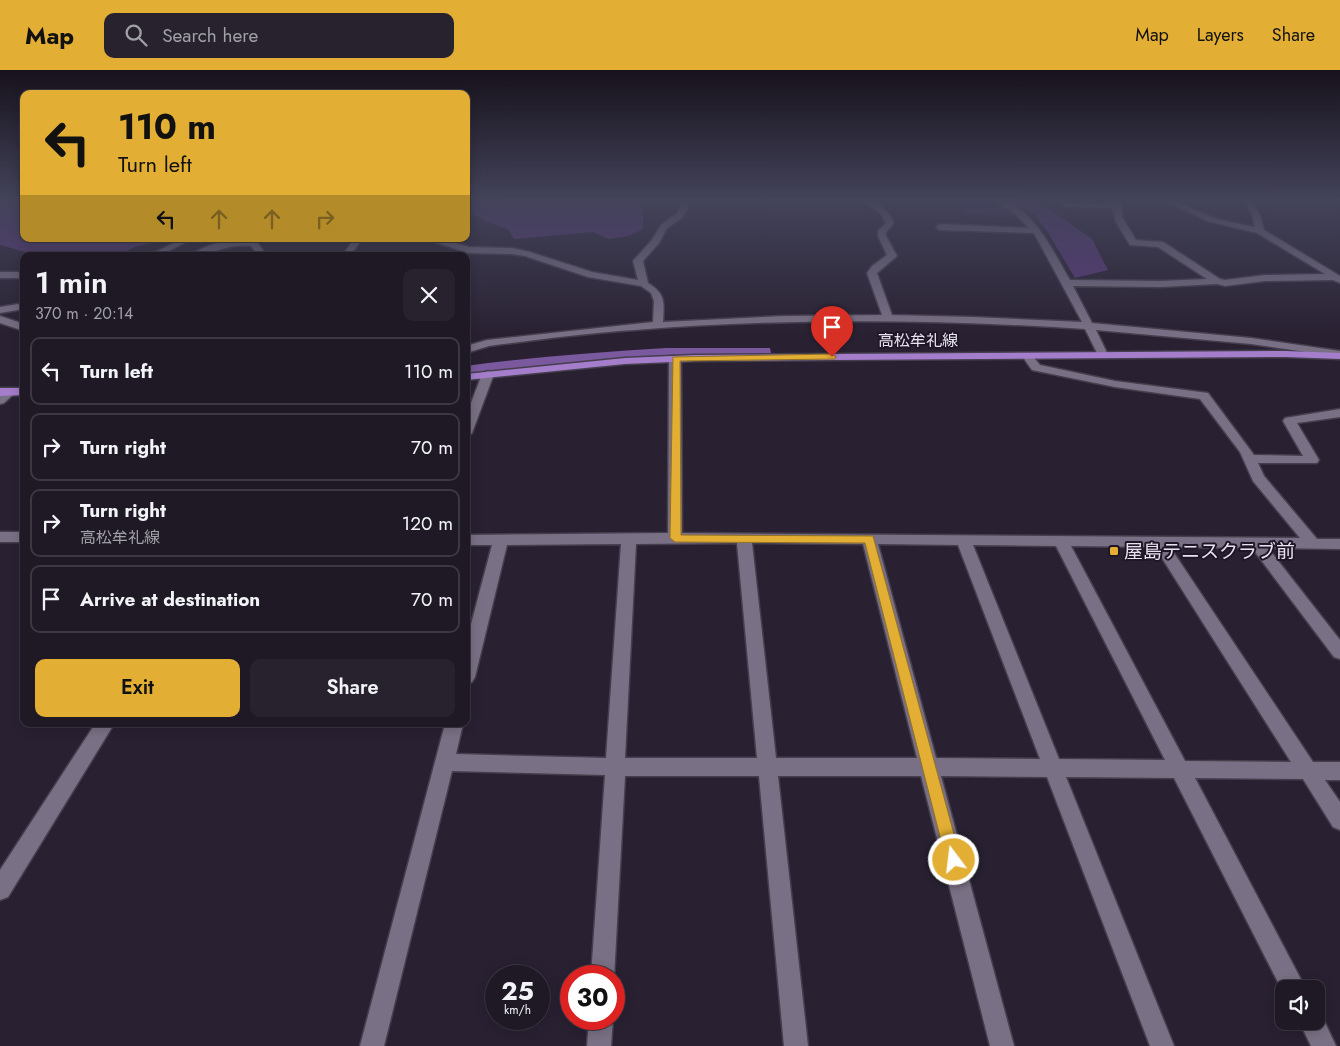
<!DOCTYPE html>
<html lang="en">
<head>
<meta charset="utf-8">
<style>
  :root { --surface:#1f1926; --page:#27222e; --text:#f1f3f6; --muted:#a1a0a7; --line:#3c3843; --accent:#e2ae34 }
  body { margin:0; font-family:Jost,"Noto Sans JP",sans-serif; background:var(--page); color:var(--text); height:100vh; display:flex; flex-direction:column; font-size:19px; white-space:nowrap }
  * { box-sizing:border-box; margin:0 }
  p { font-size:16px; color:var(--muted) }
  .icon { flex:none; width:28px; height:28px; fill:none; stroke:currentColor; stroke-width:2; stroke-linecap:round; stroke-linejoin:round }
  .map { position:relative; flex:1; overflow:hidden }
  .details { position:absolute; left:20px; top:182px; width:450px; height:475px; display:flex; flex-direction:column; background:var(--surface); border-radius:10px; box-shadow:0 2px 12px #0003,0 0 0 1px var(--line) }
  .details>* { flex:none }
  .top-card { position:absolute; left:20px; top:20px; width:450px; height:152px; border-radius:10px; box-shadow:0 2px 12px #0003,0 0 0 1px var(--line); background:#e2ae34; color:#111; overflow:hidden }
  .tools { position:absolute; left:1275px; top:910px; display:grid; gap:10px }
  .tools a { display:grid; place-items:center; width:50px; height:50px; border-radius:10px; background:var(--surface); box-shadow:0 2px 12px #0003,0 0 0 1px var(--line); font-size:25px }
  .speed { position:absolute; left:485px; top:895px; display:flex; gap:10px; font-size:25px; font-weight:700; text-align:center }
  .speed>* { display:grid; place-content:center; width:65px; height:65px; border-radius:50%; background:var(--surface); box-shadow:0 2px 12px #0003,0 0 0 1px var(--line); line-height:1 }
  .speed small { font-size:12px; font-weight:400 }
  .speed .limit { border:8px solid #d22; background:#fff; color:#111 }
  .pin { position:absolute; display:grid; place-items:center; width:42px; height:42px; color:#fff; margin:-51px -21px; border-radius:50% 50% 50% 0; rotate:-45deg; box-shadow:0 0 5px #0007 }
  .pin .icon { rotate:45deg }
  .me { position:absolute; width:55px; margin:-28px; rotate:345deg; stroke-linejoin:round; filter:drop-shadow(0 0 4px #0008) }
  .turn { display:flex; align-items:center; gap:18px; height:105px; padding:0 15px; font-size:22px }
  .turn .icon { width:65px; height:65px; stroke-width:2.5 }
  .turn b { display:block; font-size:35px; line-height:42px }
  .lanes { display:flex; align-items:center; height:48px; padding:0 15px; background:#0003; justify-content:center; gap:25px; direction:ltr }
  .lanes .off { opacity:.35 }
  .round { display:grid; place-items:center; flex:none; width:52px; height:52px; border-radius:10px; background:var(--page) }
  .summary { display:flex; align-items:center; justify-content:space-between; height:85px; padding:0 15px }
  h1 { font-size:30px; font-weight:600; line-height:38px }
  .primary-button { display:flex; gap:10px; margin-top:auto; padding:10px 15px }
  .primary-button a { flex:1; height:58px; border-radius:10px; background:var(--accent); color:#111; font-size:20px; font-weight:600; line-height:58px; text-align:center }
  .primary-button a+a { background:var(--page); color:var(--text) }
  ul { padding:0; list-style:none }
  li { display:flex; align-items:center; gap:15px; height:68px; margin:0 10px 8px; padding:0 5px; border:2px solid var(--line); border-radius:10px }
  li div { flex:1 }
  li b { display:block; font-size:19px }
  li em { font-style:normal }
  header { display:flex; align-items:center; gap:30px; box-sizing:border-box; height:70px; padding:0 25px; background:var(--accent); color:#111 }
  header strong { font-size:24px }
  nav { display:flex; gap:28px; margin-inline-start:auto; font-size:18px }
  .search { width:350px; height:45px; background:var(--page); display:flex; align-items:center; gap:12px; box-sizing:border-box; padding:0 18px; border-radius:10px; color:var(--muted); font-size:19px }
  .map>svg:first-child { display:block }
</style>
</head>
<body>
<header>
<strong>Map</strong>
<div class="search"><svg class="icon" aria-label="search" viewBox="0 0 24 24"><circle cx="10" cy="10" r="6"/><path d="M15 15l6 6"/></svg>Search here</div>
<nav><a>Map</a><a>Layers</a><a>Share</a></nav>
</header>
<div class="map">
<svg width="1340" height="976" viewBox="0 0 1340 976">
  <rect width="100%" height="100%" fill="#292132"/>
  <path fill="#443257" d="M951,129c33,0 43,-6 70,17l-32,1 -3,-3h-19z"/>
  <g fill="#59387a">
    <polygon points="0,129 24,129 24,169 167,169 160,172 137,176 118,186 39,186 0,175"/>
    <polygon points="466,129 643,129 643,159 628,166 609,169 593,162 514,169 508,159 490,153 466,141"/>
    <polygon points="1003,129 1031,129 1043,135 1092,169 1108,200 1075,208 1047,161 1035,145"/>
  </g>
  <path fill="#7b599e" d="M666,278h104l1,5 -119,4 -186,16v-7c67,-9 133,-14 200,-18z"/>
  <g fill="none" stroke-linecap="round" stroke-linejoin="round">
    <defs>
      <g id="minor">
        <path d="M681,129h8l-1,9 -6,10 -15,10 -8,15 -16,18 5,22c18,11 16,19 15,39l121,-6 98,-1 -15,-42 5,-7 15,-11 -9,-19v-5l8,-8 -6,-10 -20,-14c15,0 28,10 34,24l-8,9v4l11,20 -20,17 15,42 81,2 109,5 -48,-89 -94,-3 -4,-3 4,-3 89,4 -14,-14 -24,-15c39,0 62,53 79,81l90,1 47,-2 -49,-32 -28,-2 -14,-23 -4,-14 -45,-1 -15,-8h10l7,4 43,1 1,-5h8l1,18 14,23 27,2 57,37 5,1 40,-5 60,-1 -68,-41 -50,-12 -29,-14 -27,-8c24,-1 40,10 61,18 13,5 29,7 43,10l-3,-12 -10,-16h8l10,16 4,15 76,46v7l-7,-3 -68,1 -40,5 -8,-2 -57,3 -87,-1 19,37 159,15 89,13v6l-89,-13 -155,-14 12,25 -5,3 -5,-3 -13,-26c-150,-10 -300,-11 -450,1 -49,3 -98,10 -146,16l-23,7v-7l21,-6 166,-18 1,-21 -3,-8 -10,-7 -53,-9 -63,-21 -13,-2 -44,-1 -37,-12 -1,-2h12l27,8 43,1 18,4 62,20 46,8 -5,-19 19,-21 9,-15 15,-11 4,-6z"/>
        <polygon points="182,169 192,169 159,186 147,186"/>
        <polygon points="354,169 362,169 350,186 342,186"/>
        <path d="M246,170l11,2 10,14h-8l-8,-10c-26,-3 -40,11 -61,10 14,-12 38,-16 56,-16z"/>
        <rect x="0" y="202" width="24" height="6"/>
        <polygon points="24,233 24,239 0,243 0,237"/>
        <polygon points="0,246 24,254 24,261 0,253"/>
        <path d="M1027,283l4,1 9,11 75,16 93,12 46,62 49,1 -20,-35 2,-3 55,-9v8l-43,6 22,37 -2,3h-59l6,13 53,63h23v10l-72,-1 72,92v19l-6,-2 -82,-109 -82,-1 143,215h27v18h-15l15,22v28l-7,-3 -30,-48 -108,-1 111,211h-22v5l-110,-216 -108,-1 108,269h-24l-103,-269 -106,-1 73,270h-24l-69,-270h-143l30,270h-24l-25,-270h-134l-11,202v-2h-23l14,-201 -153,-4 -68,275h-24l85,-322h18l-7,30 150,4 15,-214 -114,1 -32,132 -3,5 -6,2v-41l26,-98h-26v-10l202,-2 1,-175 2,-2h8l2,2 1,175 618,5 -47,-57 -13,-29 -40,-53 -85,-12 -83,-17 -10,-14zM737,473l20,215h-132l11,-214zM752,473l111,1 54,214h-141zM878,474l80,1 82,214 -104,-1zM973,475l83,1 109,214 -106,-1zM1071,476l84,1 136,215 -106,-1z"/>
        <polygon points="488,301 494,304 472,363 466,367 466,346 482,304"/>
        <polygon points="10,318 16,322 4,333 0,334 0,324"/>
        <rect x="0" y="462" width="24" height="10"/>
        <polygon points="95,654 114,654 8,827 0,830 0,800"/>
        <polygon points="1316,941 1320,942 1336,976 1311,976 1299,951 1316,951"/>
        <polygon points="589,949 613,949 611,976 587,976"/>
      </g>
      <g id="major">
        <polygon points="1286,281 1340,283 1340,289 1286,287 695,291 625,294 466,310 466,304 625,288 695,285"/>
        <polygon points="0,318 24,318 24,325 0,326"/>
      </g>
    </defs>
    <use href="#minor" stroke="#453e4d" stroke-width="3"/>
    <use href="#major" stroke="#453e4d" stroke-width="3"/>
    <use href="#minor" fill="#7a7085" fill-rule="evenodd"/>
    <use href="#major" fill="#a47dcb" fill-rule="evenodd"/>
  </g>
  <linearGradient id="sky" x2="0" y2="1"><stop stop-color="#17121c"/><stop offset="0.49" stop-color="#43435a"/><stop offset="1" stop-color="#43435a" stop-opacity="0"/></linearGradient>
  <rect width="1340" height="265" fill="url(#sky)"/>
  <polygon fill="#e2ae34" stroke="#937122" points="832,284 836,287 835,289 680,291 681,465 873,466 961,790 959,795 954,798 948,795 946,790 865,473 675,472 670,468 673,287"/>
  <rect fill="#e2ae34" stroke="#1f1728" stroke-width="2" x="1109" y="476" width="10" height="10" rx="2.5"/>
  <g text-anchor="middle" dominant-baseline="central" stroke-width="4" stroke-linejoin="round" paint-order="stroke">
    <g font-size="16" fill="#e7e2ee" stroke="#1f1728">
      <text x="918" y="270">高松牟礼線</text>
    </g>
    <g font-size="19" fill="#e7e2ee" stroke="#1f1728" text-anchor="start">
      <text x="1124" y="481">屋島テニスクラブ前</text>
    </g>
  </g>
</svg>
<div class="tools">
<a><svg class="icon" aria-label="sound" viewBox="0 0 24 24"><path d="M4 9h4l5-4v14l-5-4H4zM17 9q2 3 0 6"/></svg></a>
</div>
<div class="speed"><div>25<small>km/h</small></div><div class="limit">30</div></div>
<div class="pin" style="left:832px;top:287px;background:#d93025"><svg class="icon" aria-label="arrive" viewBox="0 0 24 24"><path d="M6 21V4h12l-3 4 3 4H6"/></svg></div>
<svg class="me" style="left:954px;top:790px" viewBox="-20 -20 40 40"><circle r="17" fill="#e2ae34" stroke="#fff" stroke-width="3"/><path d="M0-11L8 9 0 5-8 9z" fill="#fff"/></svg>
<div class="top-card">
<div class="turn"><svg class="icon" aria-label="left" viewBox="0 0 24 24"><path d="M17 20v-9H6M10 6l-5 5 5 5"/></svg><div><b>110 m</b>Turn left</div></div>
<div class="lanes"><svg class="icon" aria-label="left" viewBox="0 0 24 24"><path d="M17 20v-9H6M10 6l-5 5 5 5"/></svg><svg class="icon off" aria-label="ahead" viewBox="0 0 24 24"><path d="M12 20V5M6 11l6-6 6 6"/></svg><svg class="icon off" aria-label="ahead" viewBox="0 0 24 24"><path d="M12 20V5M6 11l6-6 6 6"/></svg><svg class="icon off" aria-label="right" viewBox="0 0 24 24"><path d="M7 20v-9h11M14 6l5 5-5 5"/></svg></div>
</div>
<section class="details">
<div class="summary"><div><h1>1 min</h1><p>370 m · 20:14</p></div><a class="round"><svg class="icon" aria-label="close" viewBox="0 0 24 24"><path d="M6 6l12 12M18 6L6 18"/></svg></a></div>
<ul>
<li><svg class="icon" aria-label="left" viewBox="0 0 24 24"><path d="M17 20v-9H6M10 6l-5 5 5 5"/></svg><div><b>Turn left</b></div><em>110 m</em></li>
<li><svg class="icon" aria-label="right" viewBox="0 0 24 24"><path d="M7 20v-9h11M14 6l5 5-5 5"/></svg><div><b>Turn right</b></div><em>70 m</em></li>
<li><svg class="icon" aria-label="right" viewBox="0 0 24 24"><path d="M7 20v-9h11M14 6l5 5-5 5"/></svg><div><b>Turn right</b><p>高松牟礼線</p></div><em>120 m</em></li>
<li><svg class="icon" aria-label="arrive" viewBox="0 0 24 24"><path d="M6 21V4h12l-3 4 3 4H6"/></svg><div><b>Arrive at destination</b></div><em>70 m</em></li>
</ul>
<div class="primary-button"><a>Exit</a><a>Share</a></div>
</section>
</div>
</body>
</html>
